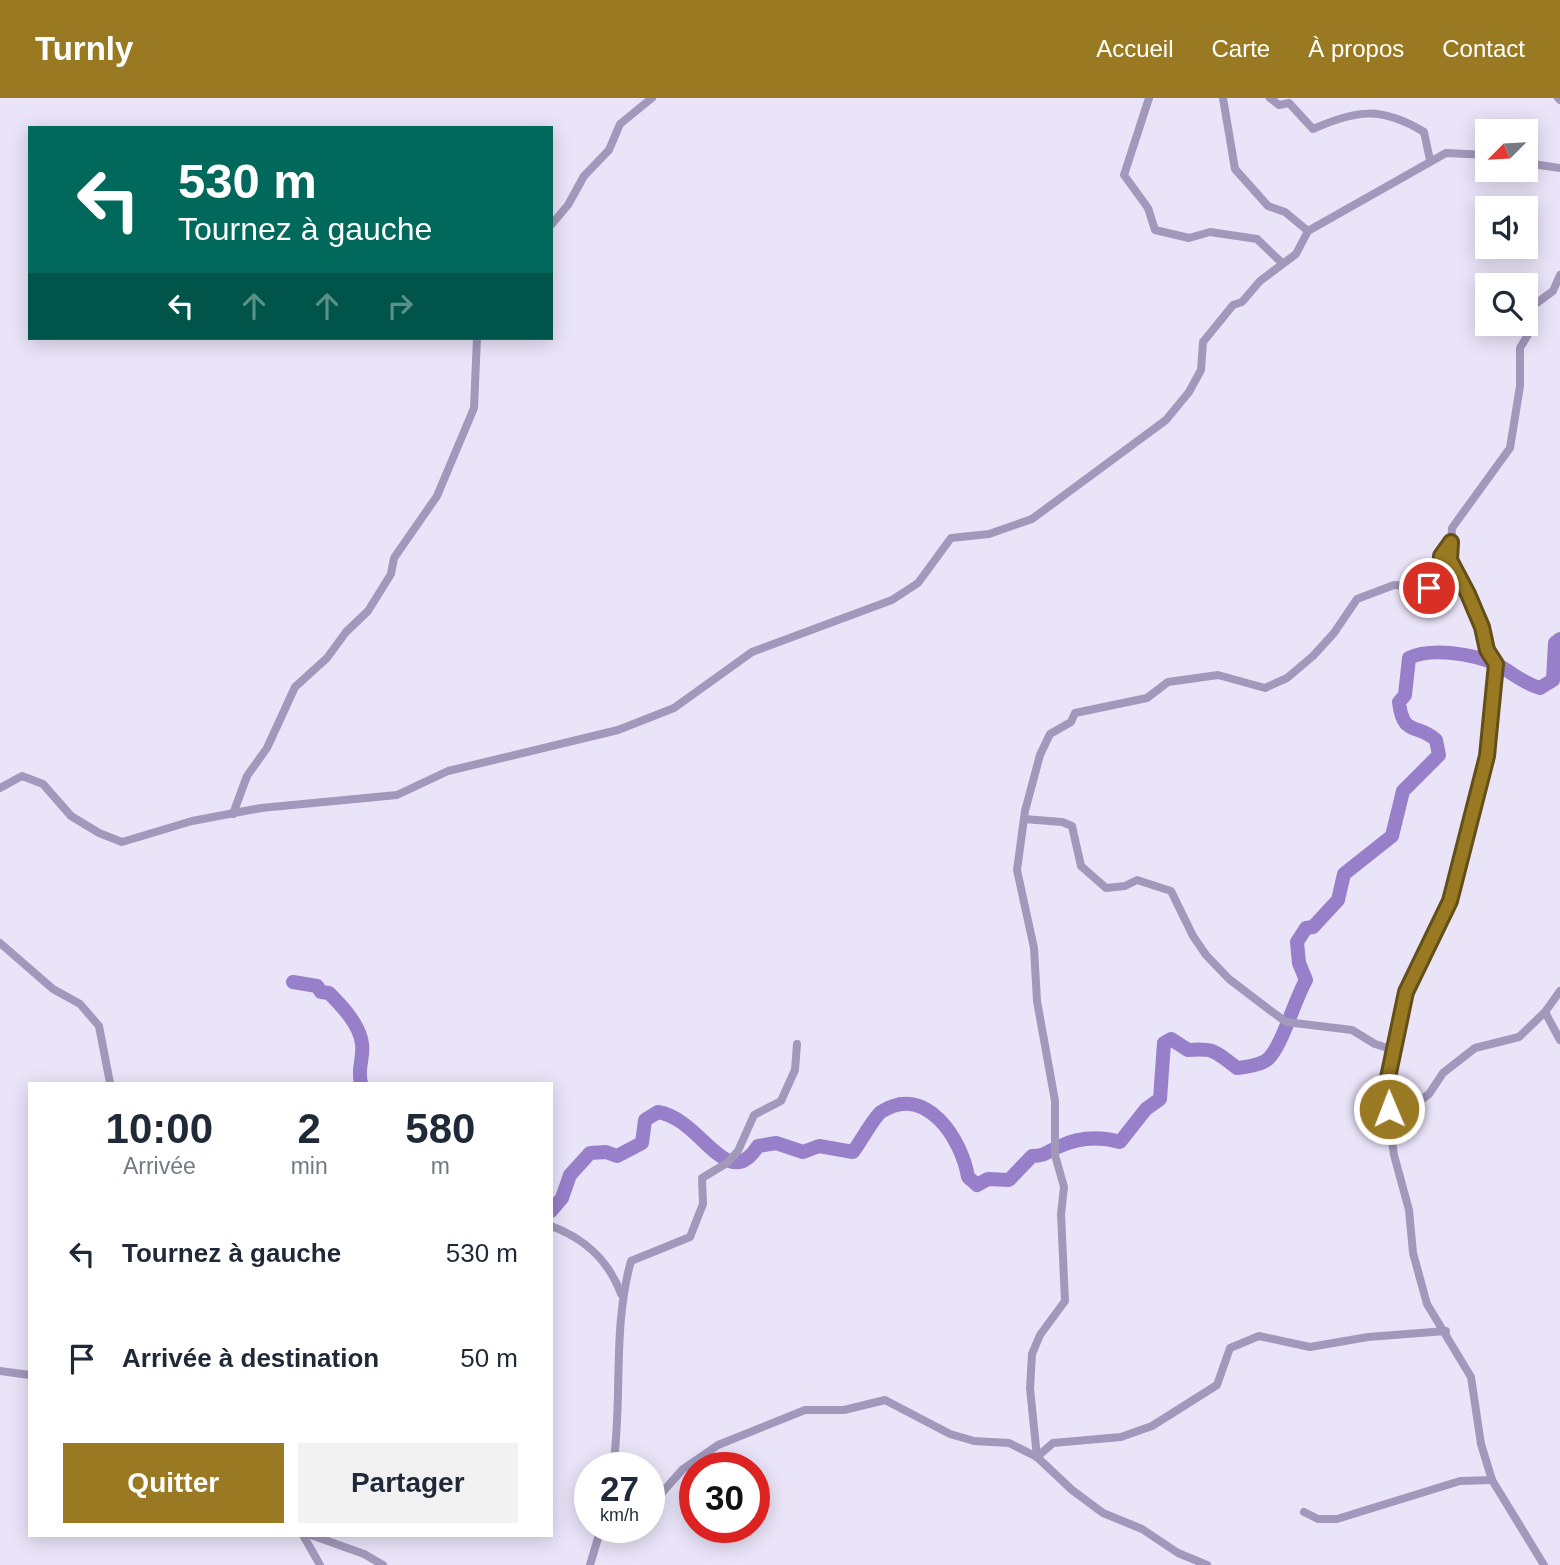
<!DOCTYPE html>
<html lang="fr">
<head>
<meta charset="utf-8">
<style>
  :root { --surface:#fff; --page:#f2f2f3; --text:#1f2937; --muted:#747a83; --accent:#997a23 }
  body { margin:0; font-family:Arial,sans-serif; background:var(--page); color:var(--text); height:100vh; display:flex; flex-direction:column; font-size:26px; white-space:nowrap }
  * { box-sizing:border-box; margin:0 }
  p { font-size:23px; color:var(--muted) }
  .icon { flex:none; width:38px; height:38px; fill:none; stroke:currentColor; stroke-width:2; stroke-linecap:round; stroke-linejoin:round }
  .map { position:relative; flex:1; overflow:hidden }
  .side { position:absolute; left:28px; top:984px; width:525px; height:455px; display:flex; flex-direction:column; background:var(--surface); border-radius:0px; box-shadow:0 4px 18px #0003 }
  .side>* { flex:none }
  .hud { position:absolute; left:28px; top:28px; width:525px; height:214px; border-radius:0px; box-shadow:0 4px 18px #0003; background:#00695c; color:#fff; overflow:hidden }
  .needle { width:46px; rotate:246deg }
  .fabs { position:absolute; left:1475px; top:21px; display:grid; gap:14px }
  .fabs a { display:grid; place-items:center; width:63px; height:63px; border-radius:0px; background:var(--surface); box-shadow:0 4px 18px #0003; font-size:35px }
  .speed { position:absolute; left:574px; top:1354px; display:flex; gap:14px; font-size:35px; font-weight:700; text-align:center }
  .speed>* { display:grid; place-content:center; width:91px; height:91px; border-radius:50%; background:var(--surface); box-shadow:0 4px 18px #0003; line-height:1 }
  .speed small { font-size:18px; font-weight:400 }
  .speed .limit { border:10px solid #d22; background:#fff; color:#111 }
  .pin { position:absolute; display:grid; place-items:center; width:60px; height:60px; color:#fff; margin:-30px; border:4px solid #fff; border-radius:50%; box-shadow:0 2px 7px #0007 }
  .me { position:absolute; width:77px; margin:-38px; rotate:359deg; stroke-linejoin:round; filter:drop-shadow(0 0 5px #0008) }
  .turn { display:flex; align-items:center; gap:24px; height:147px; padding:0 35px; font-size:32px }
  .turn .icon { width:91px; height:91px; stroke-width:2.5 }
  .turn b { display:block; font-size:49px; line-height:60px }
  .lanes { display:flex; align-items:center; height:66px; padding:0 35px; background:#0003; justify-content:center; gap:35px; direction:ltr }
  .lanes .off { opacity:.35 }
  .eta { display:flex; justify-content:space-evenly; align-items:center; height:119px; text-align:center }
  .eta b { font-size:42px; font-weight:700; line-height:49px }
  .button { display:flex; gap:14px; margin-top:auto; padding:14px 35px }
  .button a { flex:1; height:80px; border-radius:0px; background:var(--accent); color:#fff; font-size:28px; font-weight:700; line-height:80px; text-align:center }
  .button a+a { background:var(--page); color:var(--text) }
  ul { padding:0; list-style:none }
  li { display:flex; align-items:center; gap:21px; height:105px; padding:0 35px }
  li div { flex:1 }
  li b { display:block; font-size:26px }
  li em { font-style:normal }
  header { display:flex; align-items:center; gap:42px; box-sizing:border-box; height:98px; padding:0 35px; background:var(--accent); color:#fff }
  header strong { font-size:33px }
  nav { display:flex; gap:38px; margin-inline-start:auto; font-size:24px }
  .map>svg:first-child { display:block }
</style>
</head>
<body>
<header>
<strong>Turnly</strong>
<nav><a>Accueil</a><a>Carte</a><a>À propos</a><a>Contact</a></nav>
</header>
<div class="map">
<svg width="1560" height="1467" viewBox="0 0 1560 1467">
  <rect width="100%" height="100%" fill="#eae4f9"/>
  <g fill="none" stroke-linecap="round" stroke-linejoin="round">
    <g stroke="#977fca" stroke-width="14">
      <path d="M293,884l24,4 4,6 8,1c13,13 31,32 33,51 2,14 -5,25 -1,39"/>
      <path d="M551,1113l11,-13 8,-23 20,-22 16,-1 11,4 25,-13 3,-23 13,-8c44,7 69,83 100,34l18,-3 27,9 16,-6 34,6c7,-9 21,-35 28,-40 45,-30 81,28 87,65l9,8 11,-6 21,1 23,-24c13,0 15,-4 26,-9 21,-10 41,-11 62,-5l26,-33 14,-10 4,-56 7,-4 17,11c29,-2 27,2 49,18 9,-1 24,-3 31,-9 14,-13 27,-60 38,-79l-7,-17 -2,-21 9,-14 7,-1 25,-27 6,-26 48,-38 11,-45 36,-36 -3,-15c-19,-17 -33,-3 -37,-38l6,-7 4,-37c22,-11 64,-4 87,6 16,8 26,19 44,24l13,-8 2,-37 5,-4"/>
    </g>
    <g stroke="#a298bb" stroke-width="8">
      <polyline points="1149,0 1124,77 1148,110 1155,132 1189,140 1210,134 1257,141 1282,165"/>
      <polyline points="1223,0 1235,71 1268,108 1285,114 1308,133"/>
      <path d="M1270,0l9,7 10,-2 24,26c43,-19 68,-23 111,3l6,28"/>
      <polyline points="1558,0 1560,2"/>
      <polyline points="1526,65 1560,70"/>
      <polyline points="551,127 568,107 584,78 609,52 620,26 652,0"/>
      <polyline points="1526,213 1553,193 1560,177"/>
      <polyline points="1526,223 1529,235 1520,250 1520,288 1510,350 1452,430 1450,462 1468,496 1482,529 1487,552 1496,566 1487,658 1450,803 1407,894 1385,994 1394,1057 1409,1112 1413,1155 1427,1206 1471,1279 1481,1346 1492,1382 1544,1467"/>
      <polyline points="0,690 22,678 43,686 71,718 99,735 122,744 192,723 261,710 397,697 448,673 618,632 674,610 752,554 892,502 918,485 951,440 989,436 1032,421 1166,322 1189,294 1201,272 1203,244 1233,207 1242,204 1260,183 1296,156 1308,133 1446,55 1488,57"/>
      <polyline points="233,716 247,678 267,650 295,589 327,560 346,534 368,513 391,476 394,460 437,398 474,310 477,240"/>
      <polyline points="1024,721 1062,724 1072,728 1081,768 1106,790 1125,788 1137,782 1171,793 1193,838 1206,857 1229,881 1271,913 1286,924 1352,932 1375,946 1394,952"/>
      <polyline points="0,845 53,891 80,906 99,928 110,985"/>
      <polyline points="1545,914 1560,942"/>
      <polyline points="1389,1011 1411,1010 1429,996 1443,975 1475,950 1519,939 1545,914 1560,893"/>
      <path d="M551,1128c33,12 58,35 70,68"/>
      <polyline points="0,1273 30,1277"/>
      <polyline points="1037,1359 1030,1290 1032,1256 1040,1237 1065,1203 1061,1116 1064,1089 1055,1057 1055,1003 1037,903 1034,850 1017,772 1025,713 1040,657 1050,636 1071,624 1075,615 1147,600 1168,584 1218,577 1265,590 1287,580 1313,558 1334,535 1357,501 1394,487 1429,490 1440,476 1441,458 1451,444"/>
      <polyline points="1037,1359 1053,1345 1121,1339 1152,1328 1217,1287 1230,1250 1259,1238 1310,1249 1368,1239 1446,1233"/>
      <path d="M613,1370c10,-69 -1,-139 18,-207l59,-24 13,-33 -1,-26 25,-15 11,-12 16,-36 27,-14 14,-31 2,-26"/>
      <polyline points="649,1402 659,1398 683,1371 718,1347 805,1312 844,1312 885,1302 950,1336 974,1343 1009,1345 1037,1359 1072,1392 1103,1415 1142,1431 1178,1455 1207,1467"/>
      <polyline points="1304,1414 1318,1421 1337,1421 1460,1383 1492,1382"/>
      <polyline points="303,1437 320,1467"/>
      <polyline points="311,1437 364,1456 383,1467"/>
      <polyline points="590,1467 601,1430"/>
    </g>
  </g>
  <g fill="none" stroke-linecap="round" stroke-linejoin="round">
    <defs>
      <polyline id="route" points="1389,1011 1385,994 1406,894 1450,803 1487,658 1496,566 1487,552 1482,529 1468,496 1450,462 1451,444 1441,458 1440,476 1429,490"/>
    </defs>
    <use href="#route" stroke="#634f17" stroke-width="18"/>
    <use href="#route" stroke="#997a23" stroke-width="12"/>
  </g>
</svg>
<div class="fabs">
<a><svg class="needle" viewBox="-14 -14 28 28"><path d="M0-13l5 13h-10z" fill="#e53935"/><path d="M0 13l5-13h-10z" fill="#747a83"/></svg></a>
<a><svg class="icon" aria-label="sound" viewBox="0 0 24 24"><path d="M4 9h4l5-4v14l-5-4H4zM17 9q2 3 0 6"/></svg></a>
<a><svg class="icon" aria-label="search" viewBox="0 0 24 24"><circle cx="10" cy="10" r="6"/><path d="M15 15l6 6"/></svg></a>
</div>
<div class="speed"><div>27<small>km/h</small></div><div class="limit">30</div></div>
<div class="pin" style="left:1429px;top:490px;background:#d93025"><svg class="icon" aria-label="arrive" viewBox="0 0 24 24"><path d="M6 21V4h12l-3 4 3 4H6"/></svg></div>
<svg class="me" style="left:1389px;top:1011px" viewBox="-20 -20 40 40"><circle r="17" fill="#997a23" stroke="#fff" stroke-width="3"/><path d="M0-11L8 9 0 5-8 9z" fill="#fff"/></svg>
<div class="hud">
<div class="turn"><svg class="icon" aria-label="left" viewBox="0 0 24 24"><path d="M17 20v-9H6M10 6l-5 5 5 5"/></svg><div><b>530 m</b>Tournez à gauche</div></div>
<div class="lanes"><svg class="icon" aria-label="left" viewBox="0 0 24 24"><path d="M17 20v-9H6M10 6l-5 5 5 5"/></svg><svg class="icon off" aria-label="ahead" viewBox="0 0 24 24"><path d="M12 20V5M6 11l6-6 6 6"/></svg><svg class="icon off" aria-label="ahead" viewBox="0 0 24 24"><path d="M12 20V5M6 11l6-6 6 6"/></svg><svg class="icon off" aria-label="right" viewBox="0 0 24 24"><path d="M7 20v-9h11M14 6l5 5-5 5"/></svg></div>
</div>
<section class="side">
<div class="eta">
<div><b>10:00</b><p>Arrivée</p></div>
<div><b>2</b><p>min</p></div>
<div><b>580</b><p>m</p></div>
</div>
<ul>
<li><svg class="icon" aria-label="left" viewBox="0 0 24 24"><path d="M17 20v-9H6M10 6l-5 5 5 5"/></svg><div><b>Tournez à gauche</b></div><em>530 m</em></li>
<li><svg class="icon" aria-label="arrive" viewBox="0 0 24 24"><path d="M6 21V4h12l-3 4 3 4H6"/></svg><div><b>Arrivée à destination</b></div><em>50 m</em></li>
</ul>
<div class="button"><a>Quitter</a><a>Partager</a></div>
</section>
</div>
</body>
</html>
